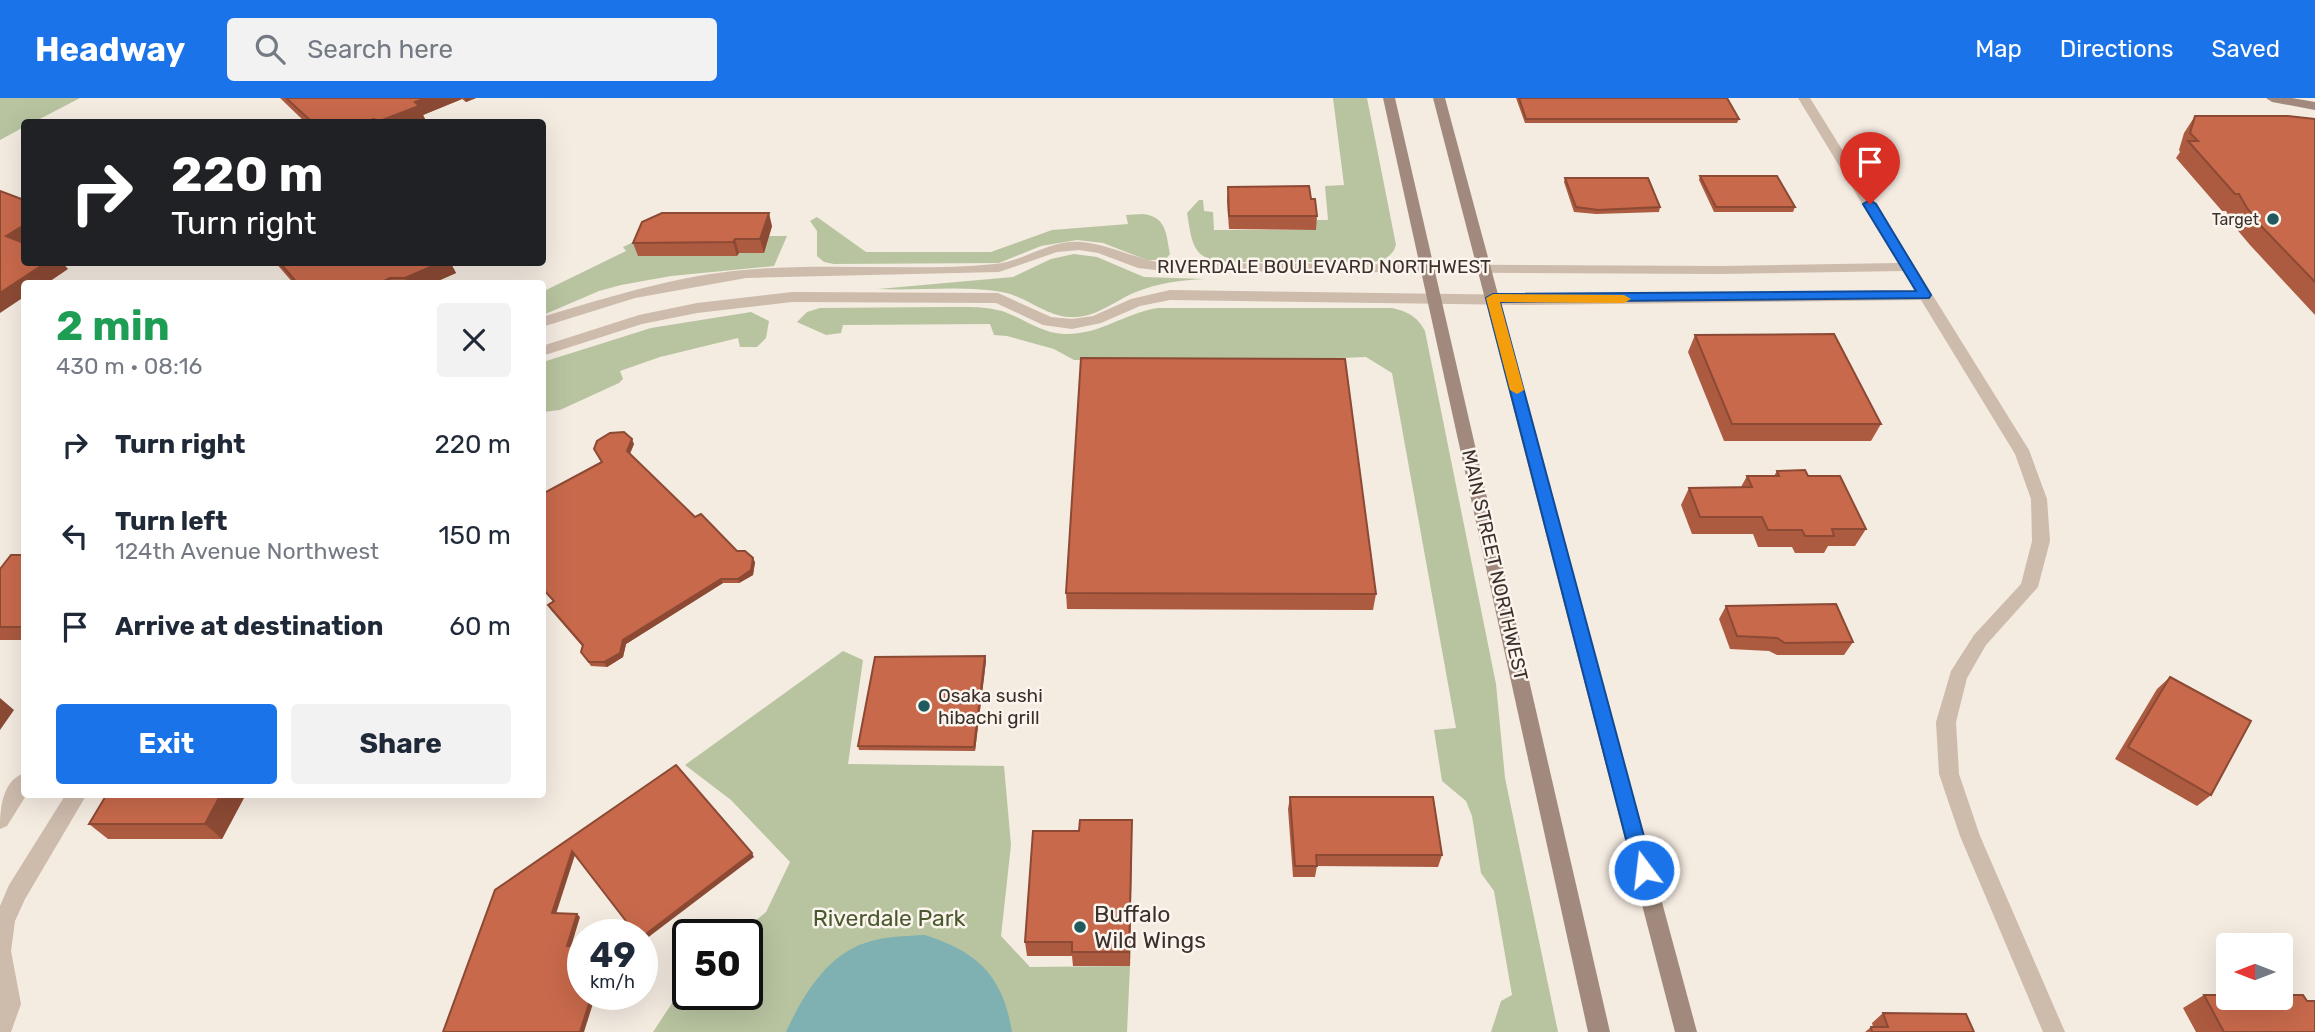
<!DOCTYPE html>
<html lang="en">
<head>
<meta charset="utf-8">
<style>
  :root { --surface:#fff; --page:#f2f2f3; --text:#1f2937; --muted:#747a83; --accent:#1a73e8 }
  body { margin:0; font-family:Rubik,sans-serif; background:var(--page); color:var(--text); height:100vh; display:flex; flex-direction:column; font-size:26px; white-space:nowrap }
  * { box-sizing:border-box; margin:0 }
  p { font-size:23px; color:var(--muted) }
  .icon { flex:none; width:38px; height:38px; fill:none; stroke:currentColor; stroke-width:2; stroke-linecap:round; stroke-linejoin:round }
  .map { position:relative; flex:1; overflow:hidden }
  .sheet { position:absolute; left:21px; top:182px; width:525px; height:518px; display:flex; flex-direction:column; background:var(--surface); border-radius:7px; box-shadow:0 7px 28px #0002 }
  .sheet>* { flex:none }
  .banner { position:absolute; left:21px; top:21px; width:525px; height:147px; border-radius:7px; box-shadow:0 7px 28px #0002; background:#202124; color:#fff; overflow:hidden }
  .needle { width:46px; rotate:270deg }
  .tools { position:absolute; left:2216px; top:835px; display:grid; gap:14px }
  .tools a { display:grid; place-items:center; width:77px; height:77px; border-radius:7px; background:var(--surface); box-shadow:0 7px 28px #0002; font-size:35px }
  .speed { position:absolute; left:567px; top:821px; display:flex; gap:14px; font-size:35px; font-weight:700; text-align:center }
  .speed>* { display:grid; place-content:center; width:91px; height:91px; border-radius:50%; background:var(--surface); box-shadow:0 7px 28px #0002; line-height:1 }
  .speed small { font-size:18px; font-weight:400 }
  .speed .limit { border:4px solid #111; border-radius:10px; background:#fff; color:#111 }
  .pin { position:absolute; display:grid; place-items:center; width:60px; height:60px; color:#fff; margin:-72px -30px; border-radius:50% 50% 50% 0; rotate:-45deg; box-shadow:0 0 7px #0007 }
  .pin .icon { rotate:45deg }
  .me { position:absolute; width:77px; margin:-38px; rotate:345deg; stroke-linejoin:round; filter:drop-shadow(0 0 5px #0008) }
  .turn { display:flex; align-items:center; gap:24px; height:147px; padding:0 35px; font-size:32px }
  .turn .icon { width:91px; height:91px; stroke-width:2.5 }
  .turn b { display:block; font-size:49px; line-height:60px }
  .round { display:grid; place-items:center; flex:none; width:74px; height:74px; border-radius:7px; background:var(--page) }
  .headline { display:flex; align-items:center; justify-content:space-between; height:119px; padding:0 35px }
  h1 { font-size:42px; font-weight:700; line-height:52px; color:#1e9e55 }
  .action { display:flex; gap:14px; margin-top:auto; padding:14px 35px }
  .action a { flex:1; height:80px; border-radius:7px; background:var(--accent); color:#fff; font-size:28px; font-weight:700; line-height:80px; text-align:center }
  .action a+a { background:var(--page); color:var(--text) }
  ul { padding:0; list-style:none }
  li { display:flex; align-items:center; gap:21px; height:91px; padding:0 35px }
  li div { flex:1 }
  li b { display:block; font-size:26px }
  li em { font-style:normal }
  header { display:flex; align-items:center; gap:42px; box-sizing:border-box; height:98px; padding:0 35px; background:var(--accent); color:#fff }
  header strong { font-size:33px }
  nav { display:flex; gap:38px; margin-inline-start:auto; font-size:24px }
  .search { width:490px; height:63px; background:var(--page); display:flex; align-items:center; gap:18px; box-sizing:border-box; padding:0 24px; border-radius:7px; color:var(--muted); font-size:26px }
  .map>svg:first-child { display:block }
</style>
</head>
<body>
<header>
<strong>Headway</strong>
<div class="search"><svg class="icon" aria-label="search" viewBox="0 0 24 24"><circle cx="10" cy="10" r="6"/><path d="M15 15l6 6"/></svg>Search here</div>
<nav><a>Map</a><a>Directions</a><a>Saved</a></nav>
</header>
<div class="map">
<svg width="2315" height="934" viewBox="0 0 2315 934">
  <rect width="100%" height="100%" fill="#f4ebe1"/>
  <g fill="#b8c4a0">
    <polygon points="0,0 80,0 34,24 24,24 24,29 0,42"/>
    <path d="M1333,0h34l29,147c-3,11 -13,16 -24,17h-147c-33,-2 -33,-20 -38,-49l12,-13h4l1,11 9,1 1,18h100l1,-10h13l-3,-34 19,-1z"/>
    <path d="M1143,116c24,3 23,20 27,40l-5,6h-18l-44,-17 -26,-3 -36,6 -42,17 -165,1 -10,-2 -7,-6v-25l-7,-10 7,-4 49,35h125l61,-22 76,-6 -2,-9z"/>
    <polygon points="769,138 787,138 774,168 671,178 621,187 599,193 543,217 542,194 626,153 623,149 642,140 737,158 739,155 764,155"/>
    <path d="M1074,156l23,3 47,20 61,2c-24,1 -47,4 -69,13 -20,8 -36,23 -59,25 -29,2 -48,-20 -75,-25 -40,-7 -84,-1 -124,-3l135,-12 38,-18z"/>
    <path d="M947,209c18,0 38,-1 55,4 21,7 38,22 62,23 37,1 60,-21 94,-26h233c16,3 26,8 34,23l71,353 9,94 53,254h-67l10,-31 11,-6 -18,-104 -13,-18 -9,-57 -6,-15 -24,-20 -8,-51 22,-2 -64,-355 -26,-16 -76,3h-216l-20,-11 -47,-13 -13,-1 -4,-11 -147,1 -2,8 -15,2 -29,-13 10,-10 13,-4z"/>
    <polygon points="751,214 769,223 766,240 757,249 740,249 738,240 660,259 620,273 623,281 619,285 560,312 543,314 543,264 651,230"/>
    <polygon points="843,553 863,562 848,666 1004,668 1011,747 1001,838 1030,869 1130,868 1127,934 653,934 688,881 688,896 747,896 747,836 739,836 766,814 790,764 731,702 685,667"/>
  </g>
  <path fill="#7fb0b2" d="M925,837c53,17 78,41 87,97h-226c16,-35 40,-76 79,-89 19,-7 41,-7 60,-8z"/>
  <g fill="none" stroke-linecap="round" stroke-linejoin="round">
    <g fill="#cdbbac" fill-rule="evenodd">
      <path d="M1798,0h12l219,352 18,49 3,42 -12,46 -52,58 -19,33 -11,44 3,52 21,62 85,196h-22l-83,-196 -21,-62 -3,-52 15,-51 23,-36 47,-51 11,-43 -1,-42 -16,-45 -94,-154 -394,5 -357,-5 -30,6 -39,17 -29,6 -29,-4 -47,-22 -204,-1 -95,11 -55,11 -100,32v-10l97,-31 58,-12 95,-11 206,1 53,24 21,2 21,-3 38,-17 39,-9 357,5 388,-4 -11,-20 -183,3 -557,-3 -26,-3 -40,-15 -19,-3 -22,2 -58,20 -253,6 -111,20 -93,29v-10c67,-20 133,-41 202,-47 83,-8 168,2 251,-6 30,-3 55,-25 87,-22 29,3 53,17 82,21l557,3 177,-3z"/>
      <path d="M24,675v21h3l-20,32 -7,3c0,-20 2,-48 24,-56z"/>
      <polygon points="66,696 87,696 25,801 15,823 11,853 21,906 11,934 0,934 0,808 9,787"/>
    </g>
    <g fill="#a18a7d" fill-rule="evenodd">
      <polygon points="1383,0 1395,0 1610,934 1588,934"/>
      <polygon points="1433,0 1445,0 1697,934 1675,934"/>
      <polygon points="2266,0 2292,0 2315,4 2315,12 2272,4"/>
    </g>
  </g>
  <g fill="#ac5a40">
    <polygon points="280,0 476,0 466,4 462,1 423,17 425,21 415,24 305,24"/>
    <polygon points="1516,0 1727,0 1739,21 1737,25 1525,25"/>
    <polygon points="2195,18 2315,21 2315,217 2250,147 2234,128 2226,113 2222,113 2176,60 2180,54 2179,52 2184,35"/>
    <polygon points="1700,78 1795,109 1793,114 1714,114 1699,82"/>
    <polygon points="1565,80 1660,109 1659,114 1596,116 1574,114 1564,84"/>
    <polygon points="1228,89 1311,101 1317,118 1316,132 1229,131 1227,103"/>
    <polygon points="772,128 764,155 739,155 737,158 638,158 633,145"/>
    <polygon points="275,164 450,164 456,175 431,186 294,186"/>
    <polygon points="1695,237 1881,326 1871,343 1724,343 1688,254"/>
    <polygon points="634,346 630,356 695,419 737,453 755,464 753,477 739,485 723,485 626,546 623,559 607,569 591,568 581,554 582,548 551,512 548,507 554,504 542,491 542,396 601,364 594,351"/>
    <polygon points="1777,373 1808,378 1866,431 1855,448 1828,448 1824,455 1795,455 1792,449 1758,449 1753,436 1692,436 1681,407 1689,390 1741,389 1747,378 1774,378"/>
    <polygon points="24,457 24,542 0,542 0,471"/>
    <polygon points="1066,495 1376,496 1373,512 1067,511"/>
    <polygon points="1726,508 1853,544 1844,557 1777,557 1769,553 1730,551 1719,521"/>
    <polygon points="985,558 986,563 975,653 859,652 858,648"/>
    <polygon points="2170,579 2211,697 2197,708 2115,661 2157,591"/>
    <polygon points="107,696 246,696 222,741 108,741 89,726"/>
    <polygon points="1290,699 1442,757 1438,769 1317,768 1315,779 1293,779 1288,711"/>
    <polygon points="1132,722 1130,868 1073,868 1072,858 1027,858 1025,844 1079,733"/>
    <polygon points="2204,897 2307,903 2315,934 2196,934 2183,910"/>
    <polygon points="1883,915 1974,934 1865,934 1871,929 1873,929 1872,925"/>
  </g>
  <g fill="#8c4a34">
    <polygon points="426,0 461,0 462,1 423,17 425,21 415,24 377,24 415,4"/>
    <polygon points="464,0 476,0 466,4"/>
    <polygon points="769,115 772,128 764,155 760,141"/>
    <polygon points="24,127 24,147 6,138"/>
    <polygon points="735,141 739,155 737,158 733,144"/>
    <polygon points="47,164 62,164 68,171 46,186 24,186 24,199 0,215 0,195"/>
    <polygon points="442,164 450,164 456,175 431,186 408,186 405,180"/>
    <polygon points="390,180 393,186 378,186"/>
    <polygon points="632,341 634,346 629,357 627,353"/>
    <polygon points="753,460 755,464 753,477 739,485 738,481"/>
    <polygon points="721,481 723,485 626,546 623,559 607,569 604,564 623,542"/>
    <polygon points="985,558 986,563 975,653 974,649"/>
    <polygon points="0,600 14,612 0,632"/>
    <polygon points="221,696 246,696 222,741 205,726"/>
    <polygon points="1132,722 1132,737 1130,868 1129,854"/>
    <polygon points="572,753 575,757 555,819 552,815"/>
    <polygon points="752,755 754,759 642,844 642,839"/>
    <polygon points="577,816 580,819 570,852 567,848"/>
    <polygon points="592,896 596,896 584,934 580,934"/>
  </g>
  <g fill="#c8694b" stroke="#8c4a34" stroke-width="2">
    <polygon points="286,0 426,0 415,4 419,8 377,24 374,21 365,24 312,24"/>
    <polygon points="1519,0 1727,0 1739,21 1526,21"/>
    <polygon points="2195,18 2288,18 2315,21 2315,184 2263,130 2247,110 2239,96 2235,96 2188,43 2198,43 2190,35"/>
    <polygon points="1700,78 1777,78 1795,109 1716,109"/>
    <polygon points="1565,80 1648,80 1660,109 1598,112 1576,109"/>
    <polygon points="1309,88 1311,101 1315,101 1317,118 1229,118 1228,89"/>
    <polygon points="0,93 24,102 24,127 6,138 24,145 24,164 47,164 0,195"/>
    <polygon points="662,115 769,115 760,141 735,141 733,144 633,145 642,124"/>
    <polygon points="279,164 442,164 405,180 390,180 378,186 298,186"/>
    <polygon points="1834,236 1881,326 1732,326 1695,237"/>
    <polygon points="1081,260 1345,261 1376,496 1066,495"/>
    <polygon points="624,334 632,341 627,353 695,419 701,416 737,453 745,453 753,460 751,472 738,481 721,481 623,542 620,555 604,564 589,564 581,554 583,547 548,507 554,503 542,490 542,396 602,364 594,351 597,343 610,335"/>
    <polygon points="1805,372 1808,378 1840,378 1866,431 1832,431 1834,438 1805,438 1802,432 1768,432 1762,419 1700,419 1689,390 1752,389 1747,378 1779,378 1777,373"/>
    <polygon points="11,457 24,457 24,529 0,529 0,471"/>
    <polygon points="1836,506 1853,544 1785,545 1777,540 1737,538 1726,508"/>
    <polygon points="985,558 974,649 858,648 875,559"/>
    <polygon points="2170,579 2251,623 2211,697 2128,649"/>
    <polygon points="676,667 752,755 642,839 642,836 636,836 572,753 552,815 577,816 567,848 583,848 583,896 592,896 580,934 443,934 495,792"/>
    <polygon points="107,696 221,696 205,726 89,726"/>
    <polygon points="1290,699 1433,699 1442,757 1316,757 1317,768 1295,768"/>
    <polygon points="1080,722 1132,722 1129,854 1072,854 1072,844 1025,844 1033,733 1079,733"/>
    <polygon points="2204,897 2228,897 2228,900 2280,900 2280,897 2303,897 2307,903 2315,903 2315,934 2224,934"/>
    <polygon points="1883,915 1966,916 1974,934 1872,934 1871,929 1888,929"/>
  </g>
  <polygon fill="#1a73e8" stroke="#114b97" stroke-width="2" points="1870,102 1876,106 1931,197 1929,200 1500,204 1653,772 1650,778 1644,781 1637,778 1634,772 1486,200 1493,196 1916,193 1863,106"/>
  <polygon fill="#f59e0b" points="1493,196 1624,197 1631,201 1624,205 1500,204 1524,292 1517,296 1510,292 1486,200"/>
  <g fill="#1f5a5e" stroke="#fbf5ee" stroke-width="2.5">
    <circle cx="2273" cy="121" r="7"/>
    <circle cx="924" cy="608" r="7"/>
    <circle cx="1080" cy="829" r="7"/>
  </g>
  <g text-anchor="middle" dominant-baseline="central" stroke-width="5" stroke-linejoin="round" paint-order="stroke">
    <g font-size="16" fill="#3b302b" stroke="#fbf5ee" text-anchor="end">
      <text x="2259" y="121">Target</text>
    </g>
    <g font-size="19" fill="#3b302b" stroke="#fbf5ee">
      <text x="1324" y="168">RIVERDALE BOULEVARD NORTHWEST</text>
      <text transform="translate(1495 467) rotate(77)">MAIN STREET NORTHWEST</text>
    </g>
    <g font-size="19" fill="#3b302b" stroke="#fbf5ee" text-anchor="start">
      <text x="938" y="597">Osaka sushi<tspan x="938" dy="22">hibachi grill</tspan></text>
    </g>
    <g font-size="23" fill="#3b302b" stroke="#fbf5ee" text-anchor="start">
      <text x="1094" y="816">Buffalo<tspan x="1094" dy="26">Wild Wings</tspan></text>
    </g>
    <g font-size="23" fill="#4a5a2e" stroke="#fbf5ee">
      <text x="889" y="820">Riverdale Park</text>
    </g>
  </g>
</svg>
<div class="tools">
<a><svg class="needle" viewBox="-14 -14 28 28"><path d="M0-13l5 13h-10z" fill="#e53935"/><path d="M0 13l5-13h-10z" fill="#747a83"/></svg></a>
</div>
<div class="speed"><div>49<small>km/h</small></div><div class="limit">50</div></div>
<div class="pin" style="left:1870px;top:106px;background:#d93025"><svg class="icon" aria-label="arrive" viewBox="0 0 24 24"><path d="M6 21V4h12l-3 4 3 4H6"/></svg></div>
<svg class="me" style="left:1644px;top:772px" viewBox="-20 -20 40 40"><circle r="17" fill="#1a73e8" stroke="#fff" stroke-width="3"/><path d="M0-11L8 9 0 5-8 9z" fill="#fff"/></svg>
<div class="banner">
<div class="turn"><svg class="icon" aria-label="right" viewBox="0 0 24 24"><path d="M7 20v-9h11M14 6l5 5-5 5"/></svg><div><b>220 m</b>Turn right</div></div>
</div>
<section class="sheet">
<div class="headline"><div><h1>2 min</h1><p>430 m · 08:16</p></div><a class="round"><svg class="icon" aria-label="close" viewBox="0 0 24 24"><path d="M6 6l12 12M18 6L6 18"/></svg></a></div>
<ul>
<li><svg class="icon" aria-label="right" viewBox="0 0 24 24"><path d="M7 20v-9h11M14 6l5 5-5 5"/></svg><div><b>Turn right</b></div><em>220 m</em></li>
<li><svg class="icon" aria-label="left" viewBox="0 0 24 24"><path d="M17 20v-9H6M10 6l-5 5 5 5"/></svg><div><b>Turn left</b><p>124th Avenue Northwest</p></div><em>150 m</em></li>
<li><svg class="icon" aria-label="arrive" viewBox="0 0 24 24"><path d="M6 21V4h12l-3 4 3 4H6"/></svg><div><b>Arrive at destination</b></div><em>60 m</em></li>
</ul>
<div class="action"><a>Exit</a><a>Share</a></div>
</section>
</div>
</body>
</html>
